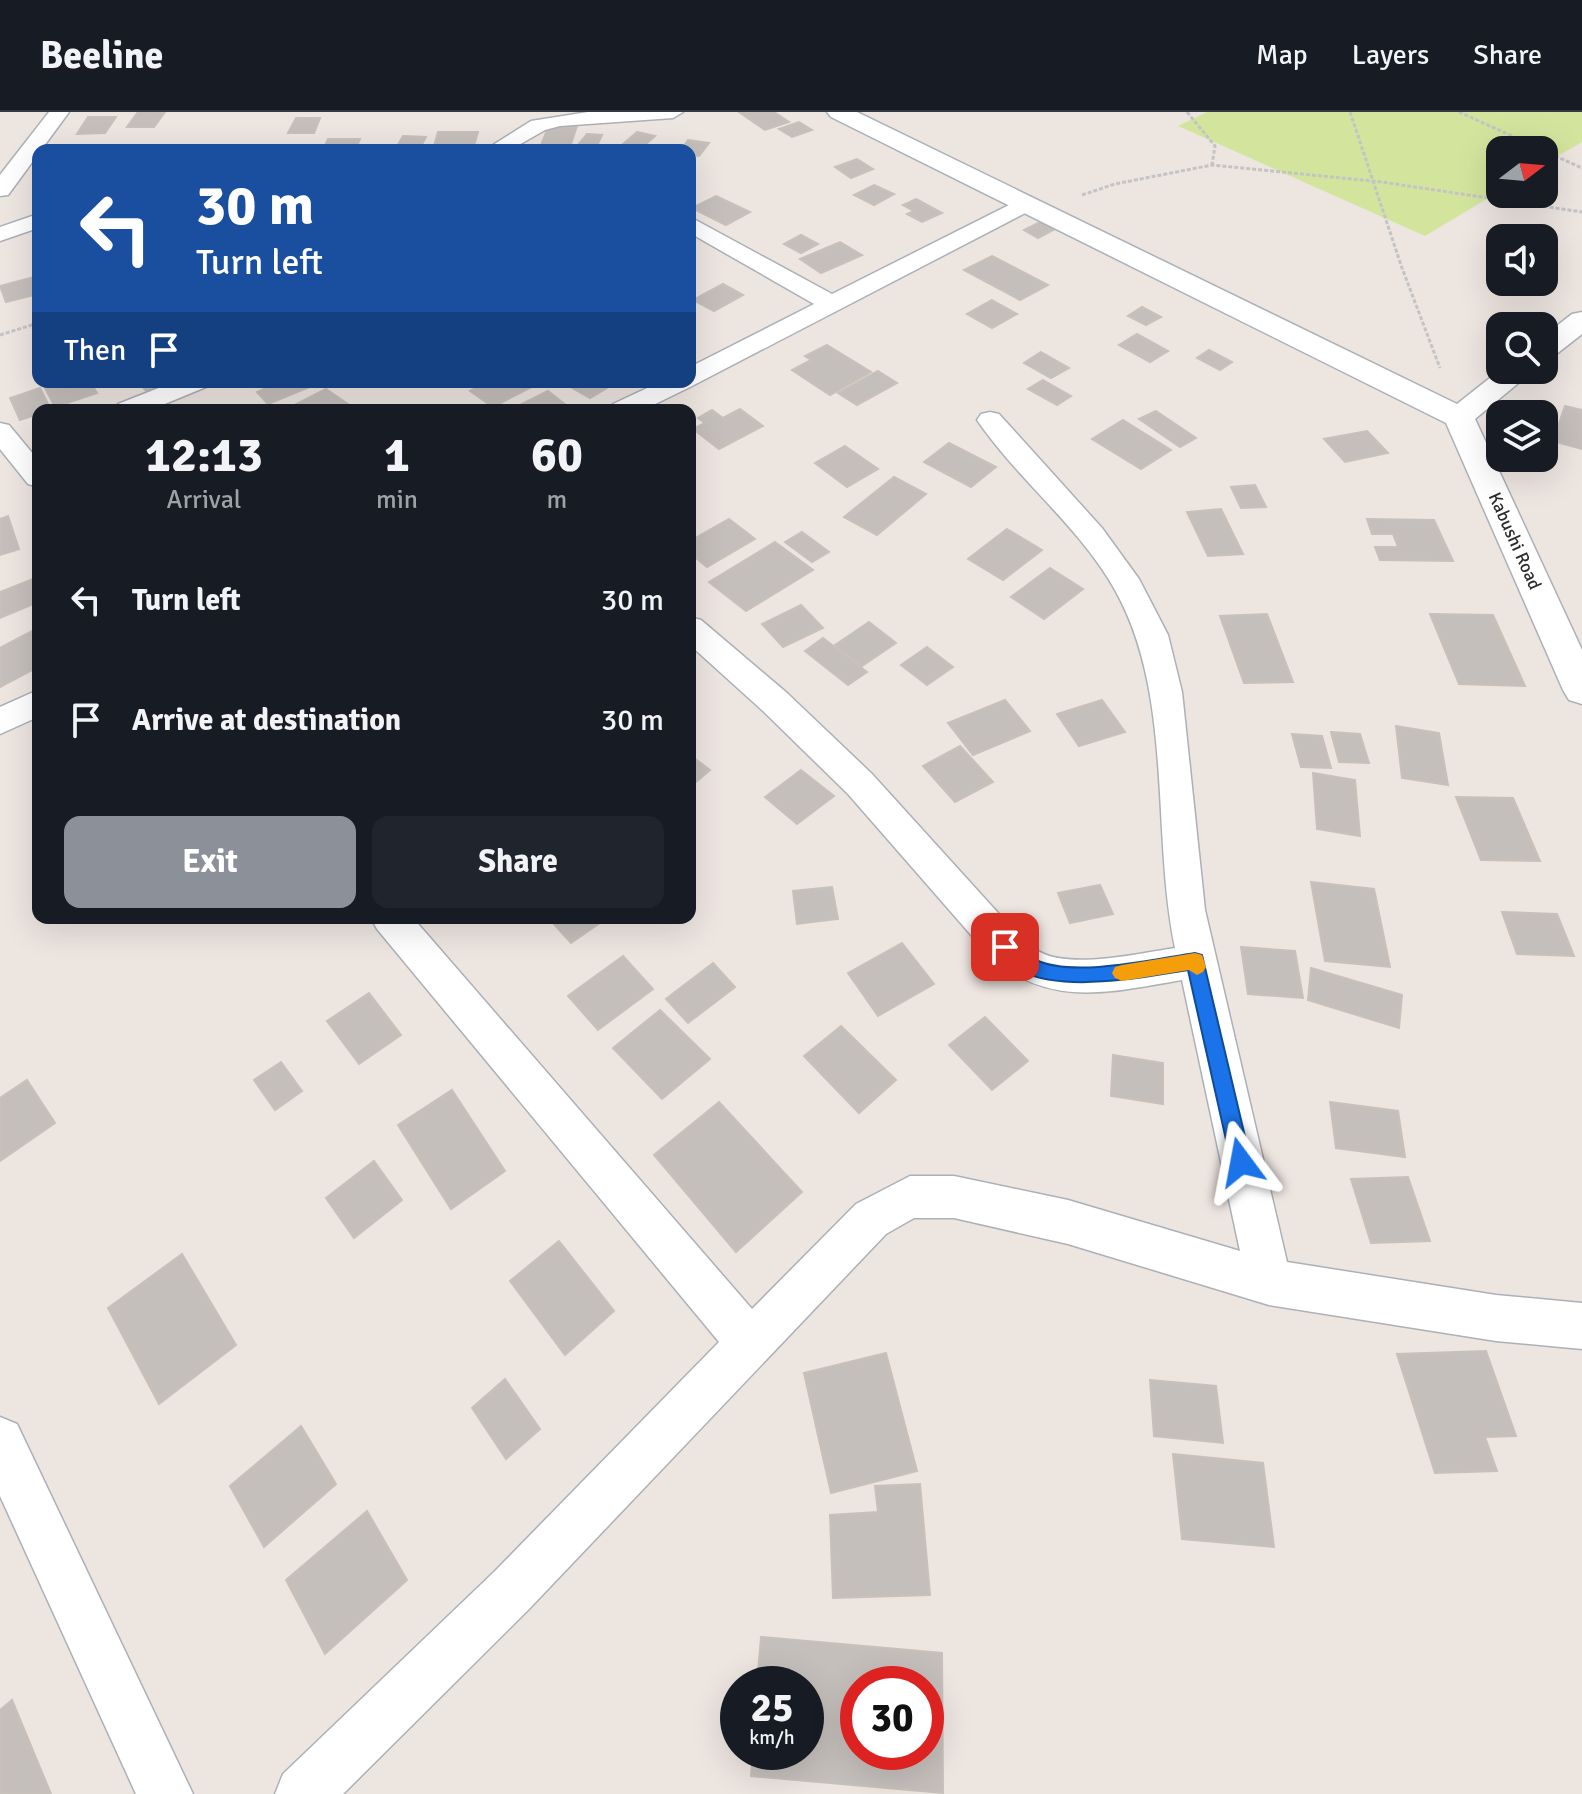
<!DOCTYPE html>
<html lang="en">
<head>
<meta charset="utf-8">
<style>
  :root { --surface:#171b24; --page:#20242c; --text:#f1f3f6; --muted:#9ea1a6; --line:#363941; --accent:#8c9099 }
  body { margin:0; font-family:Signika,sans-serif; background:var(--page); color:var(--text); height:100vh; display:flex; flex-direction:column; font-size:30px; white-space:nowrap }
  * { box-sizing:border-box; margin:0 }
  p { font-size:26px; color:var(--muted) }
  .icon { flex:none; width:44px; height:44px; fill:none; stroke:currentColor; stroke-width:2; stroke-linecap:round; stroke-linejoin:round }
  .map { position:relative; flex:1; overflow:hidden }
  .drawer { position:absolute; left:32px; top:292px; width:664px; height:520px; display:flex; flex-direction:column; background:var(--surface); border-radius:16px; box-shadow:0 8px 32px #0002 }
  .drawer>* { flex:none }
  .top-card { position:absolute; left:32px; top:32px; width:664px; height:244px; border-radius:16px; box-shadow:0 8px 32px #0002; background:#1a4fa0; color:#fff; overflow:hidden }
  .needle { width:52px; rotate:74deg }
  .controls { position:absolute; left:1486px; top:24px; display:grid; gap:16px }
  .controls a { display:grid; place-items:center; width:72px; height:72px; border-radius:16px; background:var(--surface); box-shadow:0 8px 32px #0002; font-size:40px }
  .speed { position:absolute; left:720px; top:1554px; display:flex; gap:16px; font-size:40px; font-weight:700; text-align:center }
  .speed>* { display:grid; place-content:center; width:104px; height:104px; border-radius:50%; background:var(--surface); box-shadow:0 8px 32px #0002; line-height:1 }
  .speed small { font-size:20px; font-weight:400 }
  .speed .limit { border:12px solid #d22; background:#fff; color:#111 }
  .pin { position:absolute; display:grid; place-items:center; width:68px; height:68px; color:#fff; margin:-34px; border-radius:16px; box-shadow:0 4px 12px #0006 }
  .me { position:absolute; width:88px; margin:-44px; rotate:347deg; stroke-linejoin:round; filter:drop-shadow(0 0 6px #0008) }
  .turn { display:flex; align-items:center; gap:28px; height:168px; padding:0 32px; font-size:36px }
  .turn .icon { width:104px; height:104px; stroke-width:2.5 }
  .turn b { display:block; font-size:56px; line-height:68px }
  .then { display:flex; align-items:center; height:76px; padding:0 32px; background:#0003; gap:16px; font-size:30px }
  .eta { display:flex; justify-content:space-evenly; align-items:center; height:136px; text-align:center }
  .eta b { font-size:48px; font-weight:800; line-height:56px }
  .button { display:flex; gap:16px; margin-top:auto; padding:16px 32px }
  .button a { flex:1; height:92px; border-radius:16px; background:var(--accent); color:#fff; font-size:32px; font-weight:800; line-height:92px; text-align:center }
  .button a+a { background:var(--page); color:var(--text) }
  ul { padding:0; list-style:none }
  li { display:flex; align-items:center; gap:24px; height:120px; padding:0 32px }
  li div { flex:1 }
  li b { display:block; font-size:30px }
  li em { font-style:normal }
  header { display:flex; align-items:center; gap:48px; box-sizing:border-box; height:112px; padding:0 40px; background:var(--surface); border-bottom:2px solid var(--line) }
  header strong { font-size:38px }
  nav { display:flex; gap:44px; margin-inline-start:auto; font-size:28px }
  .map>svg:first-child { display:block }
</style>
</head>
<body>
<header>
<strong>Beeline</strong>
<nav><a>Map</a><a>Layers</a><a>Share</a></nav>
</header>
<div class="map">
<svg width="1582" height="1682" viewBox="0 0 1582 1682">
  <rect width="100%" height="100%" fill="#ede5e0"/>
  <polygon fill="#d3e59d" points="1207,0 1582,0 1582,30 1544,52 1544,38 1500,38 1500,79 1425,124 1178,14"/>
  <g fill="#c5bfbc" stroke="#c8c0b9" stroke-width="2" fill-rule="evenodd">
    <polygon points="138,0 165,0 154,15 127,15"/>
    <polygon points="739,0 774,0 789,10 765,18"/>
    <polygon points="88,5 116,5 105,21 77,22"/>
    <polygon points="296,6 320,6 314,21 288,21"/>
    <polygon points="799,10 812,18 792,25 779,17"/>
    <polygon points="549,13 577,14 569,38 539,38"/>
    <polygon points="438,20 478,20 473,37 433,38"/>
    <polygon points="637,20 655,24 639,38 617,37"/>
    <polygon points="587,22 602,23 595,38 574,38"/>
    <polygon points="403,24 426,25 419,38 395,38"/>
    <polygon points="328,27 360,27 355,38 323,38"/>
    <polygon points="688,28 709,31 699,44 690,43 690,38 681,38"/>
    <polygon points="857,47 873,57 851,66 835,55"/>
    <polygon points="874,73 894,82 874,93 854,83"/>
    <polygon points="716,84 750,100 726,113 692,96"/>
    <polygon points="916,87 942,101 922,110 907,102 914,99 903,93"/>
    <polygon points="1040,110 1055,117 1038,126 1024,118"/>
    <polygon points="801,123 818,132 801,141 784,132"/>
    <polygon points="840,130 862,143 821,161 800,147"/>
    <polygon points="992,144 1048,173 1020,188 964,158"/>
    <polygon points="38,164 38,182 6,190 0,174"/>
    <polygon points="723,172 743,183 714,199 693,188"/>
    <polygon points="992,188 1017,202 992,216 967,202"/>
    <polygon points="1142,195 1161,205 1146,213 1128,204"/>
    <polygon points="1137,222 1168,239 1150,250 1119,233"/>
    <polygon points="827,233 871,260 830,283 792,258 811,248 805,244"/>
    <polygon points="1209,238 1232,250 1220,258 1197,246"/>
    <polygon points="1041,240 1069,256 1051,266 1024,251"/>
    <polygon points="878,259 897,271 857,293 838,281"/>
    <polygon points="1043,268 1071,284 1057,293 1028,277"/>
    <polygon points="62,270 90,270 97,281 55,295 45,276"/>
    <polygon points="138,270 176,270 148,281"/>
    <polygon points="315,270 317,272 268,292 257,280 279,270"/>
    <polygon points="488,270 541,270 493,295 470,279"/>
    <polygon points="562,270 617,270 590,286"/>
    <polygon points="40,276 51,298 38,298 38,302 20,308 10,286"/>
    <polygon points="326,277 354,296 285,298"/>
    <polygon points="548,279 571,297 510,298"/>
    <polygon points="1565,294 1582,298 1582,337 1553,329"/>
    <polygon points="740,297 763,314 719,337 693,317 705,311 698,306 712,298 723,306"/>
    <polygon points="1156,299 1196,326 1180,335 1139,307"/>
    <polygon points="1123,308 1171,338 1141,357 1092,327"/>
    <polygon points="1367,319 1388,341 1345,350 1324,327"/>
    <polygon points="949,331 996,355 971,375 924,350"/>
    <polygon points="845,334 878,357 847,375 815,351"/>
    <polygon points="894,365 926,382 877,423 844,405"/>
    <polygon points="1255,373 1266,395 1241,396 1231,375"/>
    <polygon points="1221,397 1243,442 1208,444 1187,400"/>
    <polygon points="8,404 19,437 0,443 0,407"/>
    <polygon points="729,407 755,427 707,455 690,441 690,429"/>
    <polygon points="1367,407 1434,408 1453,449 1380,448 1375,435 1398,435 1393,422 1372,422"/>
    <polygon points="1007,417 1042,438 1003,468 968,447"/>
    <polygon points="802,420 829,440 812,450 785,430"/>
    <polygon points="775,430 813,458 746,499 709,470"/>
    <polygon points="1050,456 1083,477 1044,507 1011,485"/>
    <polygon points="38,465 38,490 0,506 0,480"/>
    <polygon points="801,493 823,516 783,535 762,512"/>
    <polygon points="1267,502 1293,570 1244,571 1220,504"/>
    <polygon points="1430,502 1493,503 1525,574 1459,572"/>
    <polygon points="869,510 896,531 862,554 835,533"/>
    <polygon points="38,516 38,555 0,575 0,536"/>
    <polygon points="823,526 867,560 848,573 805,539"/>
    <polygon points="927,535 953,555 927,573 901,553"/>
    <polygon points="1005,588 1030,619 973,643 948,611"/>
    <polygon points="1102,588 1125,620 1079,634 1057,602"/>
    <polygon points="1396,614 1439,621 1448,673 1402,666"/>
    <polygon points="1331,620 1360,622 1369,651 1339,650"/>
    <polygon points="1292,622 1322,624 1331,656 1301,655"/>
    <polygon points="960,634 993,670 955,690 923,654"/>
    <polygon points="690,643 710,658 690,675"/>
    <polygon points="801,658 834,684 797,712 765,685"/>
    <polygon points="1313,661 1355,668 1360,724 1317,717"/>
    <polygon points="1456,685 1513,686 1540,749 1481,748"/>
    <polygon points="1311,770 1374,777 1390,855 1325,849"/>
    <polygon points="1100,773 1113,802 1070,811 1058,781"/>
    <polygon points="832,775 838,807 797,812 793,779"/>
    <polygon points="1502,800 1557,802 1574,844 1517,842"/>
    <polygon points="558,806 607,806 571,831 552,810"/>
    <polygon points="902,831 934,872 878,904 848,861"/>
    <polygon points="1241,835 1295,839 1303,886 1248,882"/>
    <polygon points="623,844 653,877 598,918 568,884"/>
    <polygon points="713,851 735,875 688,911 666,887"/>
    <polygon points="1311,856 1402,883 1399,916 1308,888"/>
    <polygon points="369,881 401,923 359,952 327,909"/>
    <polygon points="660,898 710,947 662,987 613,936"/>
    <polygon points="985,905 1028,949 992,978 949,933"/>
    <polygon points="841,914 896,968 859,1001 804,944"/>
    <polygon points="1113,943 1163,951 1163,992 1111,984"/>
    <polygon points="281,950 302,979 275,998 254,968"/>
    <polygon points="27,968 55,1011 0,1049 0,986"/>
    <polygon points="452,978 505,1059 451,1097 398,1013"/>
    <polygon points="719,990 802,1080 736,1140 654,1043"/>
    <polygon points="1330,990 1398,999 1405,1045 1336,1036"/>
    <polygon points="374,1049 402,1088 354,1126 326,1086"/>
    <polygon points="1408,1065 1430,1129 1371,1131 1351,1067"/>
    <polygon points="559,1129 614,1199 565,1243 510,1169"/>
    <polygon points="182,1142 236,1233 159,1292 108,1196"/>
    <polygon points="1486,1239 1516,1324 1485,1325 1497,1359 1435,1361 1397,1242"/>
    <polygon points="886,1241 917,1359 831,1381 804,1261"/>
    <polygon points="505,1267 540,1317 506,1347 472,1296"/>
    <polygon points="1150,1268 1216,1274 1223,1331 1154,1324"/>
    <polygon points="301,1314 336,1372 264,1435 230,1374"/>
    <polygon points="1173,1342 1263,1351 1274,1435 1182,1427"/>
    <polygon points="920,1372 930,1483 833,1486 830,1403 878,1400 875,1374"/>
    <polygon points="367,1399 407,1468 325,1542 286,1468"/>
    <path d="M761,1525l181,16 1,140 -192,-17 2,-24h53v-68h-49zM858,1572h68v68h-68z"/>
    <polygon points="12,1588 51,1682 0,1682 0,1598"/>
  </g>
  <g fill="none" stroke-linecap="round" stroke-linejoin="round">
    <defs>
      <g id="minor">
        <polygon points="49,0 69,0 8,83 0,84 0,63"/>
        <polygon points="588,0 683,0 673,6 560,14 545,18 510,38 485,38 531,9"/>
        <polygon points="1025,85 1036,92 1033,97 690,275 643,298 609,298 613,292 660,270 690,270 690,255 814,192 690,121 690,105 832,182"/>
        <polygon points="38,102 38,116 0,129 0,115"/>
        <polygon points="174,270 210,270 206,275 150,298 114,298 118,292"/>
        <path d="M990,300l9,2 103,114 37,51 29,56 14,57 23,218 82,352 209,33 86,8v46l-86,-8 -227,-36 -201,-61 -114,-26h-40l-28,16 -356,374 -187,186h-68l8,-20 211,-202 225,-230 -342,-413 -6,-11h42l339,391 104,-105 54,-28h44l114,24 172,51 -58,-271c-71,12 -129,28 -190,-21l-144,-165 -85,-83 -73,-66v-28l11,3 86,73 85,81 146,161c8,7 16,15 26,19 33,14 97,-1 131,-6 -24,-116 -1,-253 -60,-358 -36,-64 -97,-110 -138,-170l4,-6z"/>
        <polygon points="0,311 9,313 38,348 38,375 28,372 0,337"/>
        <polygon points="38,578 38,605 0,622 0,595"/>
        <polygon points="0,1305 17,1312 193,1682 136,1682 0,1384"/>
      </g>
      <g id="secondary">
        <polygon points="827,0 857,0 1457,292 1500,258 1534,258 1475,307 1582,538 1582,592 1569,588 1563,578 1446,311 831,5"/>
        <polygon points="1582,200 1582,222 1554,244 1544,247 1544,224 1572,202"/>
      </g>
    </defs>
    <use href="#minor" stroke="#acb0b7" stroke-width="3"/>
    <use href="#secondary" stroke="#acb0b7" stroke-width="3"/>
    <g stroke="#c4c4c4" stroke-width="3" stroke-dasharray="4 2" stroke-linecap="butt">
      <polyline points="1187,0 1215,34 1212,53"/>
      <polyline points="1350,0 1402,156 1440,256"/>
      <polyline points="1459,0 1543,38"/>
      <polyline points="1544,39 1582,56"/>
      <polyline points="1082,83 1115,72 1212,53 1382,70 1582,100"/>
      <polyline points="0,223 38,211"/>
    </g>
    <use href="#minor" fill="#fff" fill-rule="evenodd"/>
    <use href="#secondary" fill="#fff" fill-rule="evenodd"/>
  </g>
  <path fill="#1a73e8" stroke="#114b97" stroke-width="2" d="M1005,827c12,4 19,15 31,21 38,18 118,-1 159,-7l7,2 49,207 -3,7 -7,3 -7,-3 -3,-7 -43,-192c-47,7 -165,33 -192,-23l3,-6z"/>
  <polygon fill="#f59e0b" points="1195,841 1202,843 1206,855 1203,860 1197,863 1189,858 1122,869 1115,866 1112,861 1115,855 1122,853"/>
  <g text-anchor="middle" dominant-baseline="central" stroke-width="8" stroke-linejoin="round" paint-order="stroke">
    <g font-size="18" fill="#2c2c2c" stroke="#fff">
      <text transform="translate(1515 429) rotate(66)">Kabushi Road</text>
    </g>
  </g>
</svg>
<div class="controls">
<a><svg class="needle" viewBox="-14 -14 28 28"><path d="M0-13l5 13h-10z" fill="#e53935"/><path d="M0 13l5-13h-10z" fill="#9ea1a6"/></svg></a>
<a><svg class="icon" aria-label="sound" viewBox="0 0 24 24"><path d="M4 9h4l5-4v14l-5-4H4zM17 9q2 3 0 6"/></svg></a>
<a><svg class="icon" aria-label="search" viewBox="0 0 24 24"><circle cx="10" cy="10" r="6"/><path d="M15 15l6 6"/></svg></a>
<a><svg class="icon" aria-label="layers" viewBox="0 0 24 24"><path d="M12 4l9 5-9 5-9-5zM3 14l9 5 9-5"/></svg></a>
</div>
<div class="speed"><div>25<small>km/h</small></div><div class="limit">30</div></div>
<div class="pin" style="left:1005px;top:835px;background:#d93025"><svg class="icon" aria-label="arrive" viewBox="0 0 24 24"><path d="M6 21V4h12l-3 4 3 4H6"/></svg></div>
<svg class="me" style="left:1241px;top:1050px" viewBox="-20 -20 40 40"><path d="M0-17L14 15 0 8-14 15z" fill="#1a73e8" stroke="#fff" stroke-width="4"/></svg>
<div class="top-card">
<div class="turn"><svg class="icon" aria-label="left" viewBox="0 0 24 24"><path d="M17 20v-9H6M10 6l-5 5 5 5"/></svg><div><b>30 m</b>Turn left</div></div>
<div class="then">Then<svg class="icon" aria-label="arrive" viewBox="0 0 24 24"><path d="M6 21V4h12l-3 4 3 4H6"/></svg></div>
</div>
<section class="drawer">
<div class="eta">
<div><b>12:13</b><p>Arrival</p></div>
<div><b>1</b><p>min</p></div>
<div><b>60</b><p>m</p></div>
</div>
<ul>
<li><svg class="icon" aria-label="left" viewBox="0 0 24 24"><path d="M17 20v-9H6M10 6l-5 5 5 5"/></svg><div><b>Turn left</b></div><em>30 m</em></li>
<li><svg class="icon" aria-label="arrive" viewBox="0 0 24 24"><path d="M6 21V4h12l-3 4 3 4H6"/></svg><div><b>Arrive at destination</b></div><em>30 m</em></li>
</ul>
<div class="button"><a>Exit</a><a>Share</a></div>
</section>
</div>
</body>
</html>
